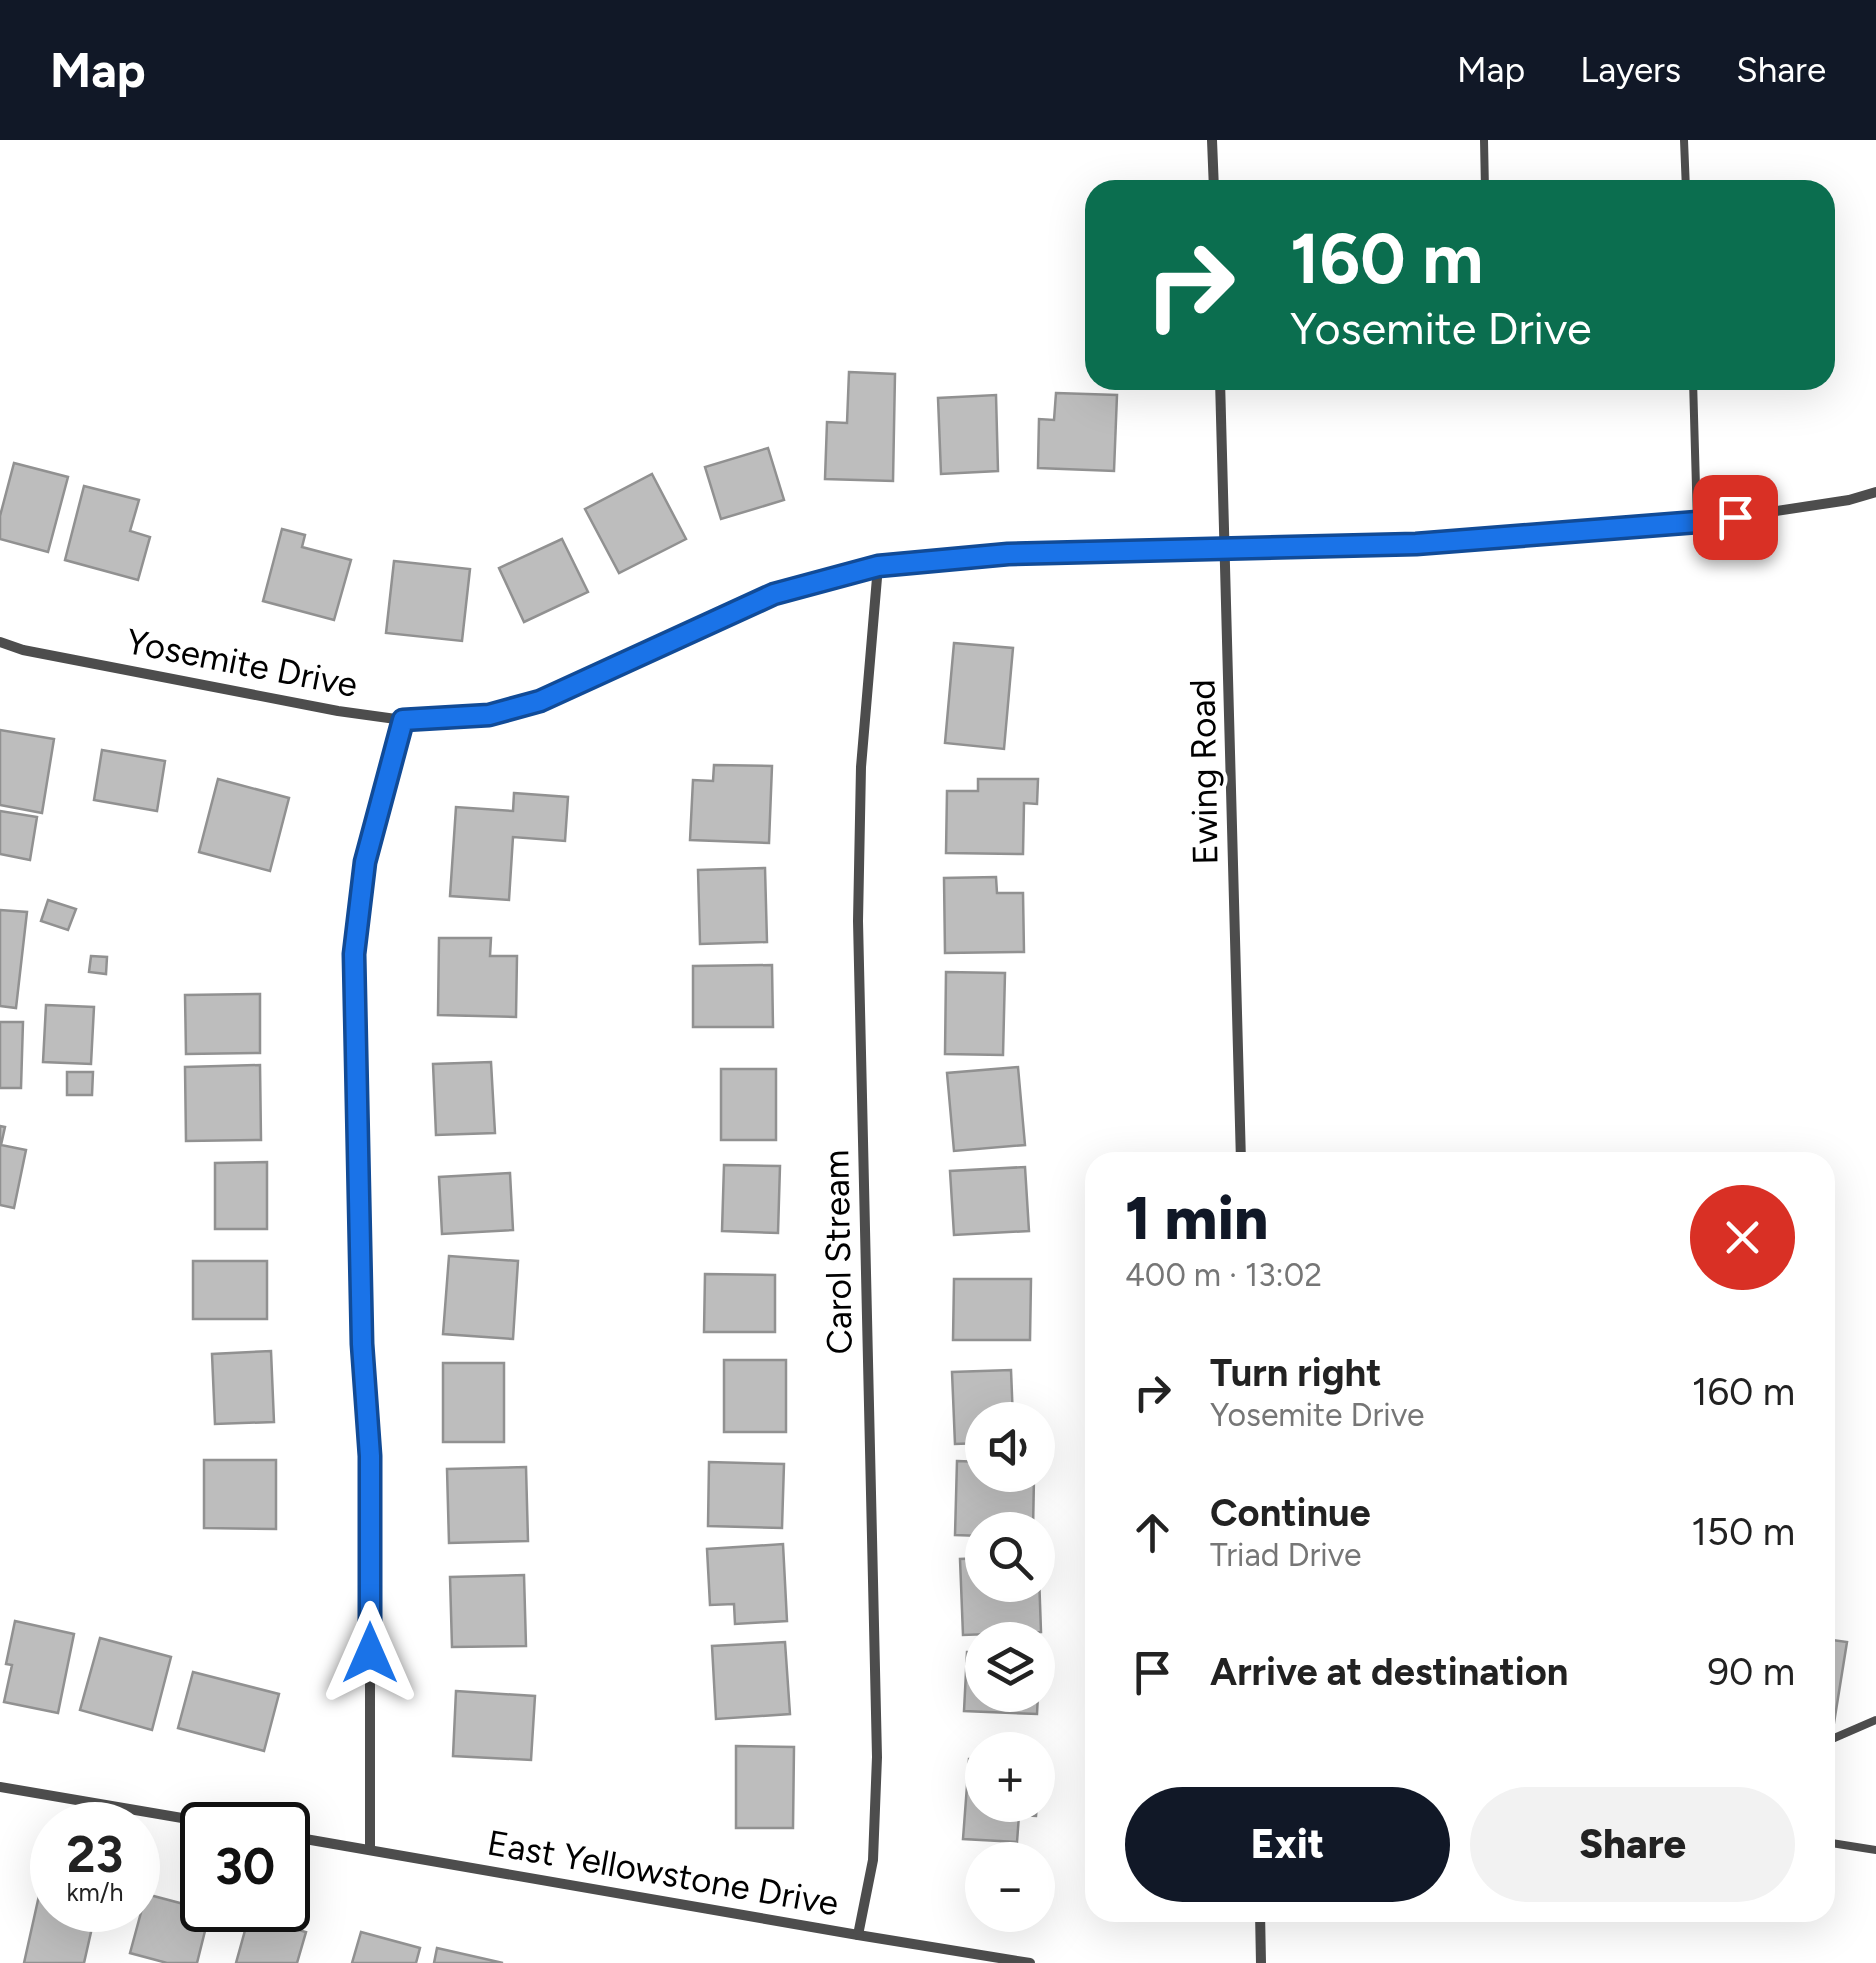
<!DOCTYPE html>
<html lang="en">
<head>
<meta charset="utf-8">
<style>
  :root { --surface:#fff; --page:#f2f2f2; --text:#222; --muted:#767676; --accent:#111827 }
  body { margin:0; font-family:Figtree,sans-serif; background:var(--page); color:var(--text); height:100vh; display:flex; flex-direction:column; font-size:38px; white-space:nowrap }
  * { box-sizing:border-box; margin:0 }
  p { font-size:32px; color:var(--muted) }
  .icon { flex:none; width:55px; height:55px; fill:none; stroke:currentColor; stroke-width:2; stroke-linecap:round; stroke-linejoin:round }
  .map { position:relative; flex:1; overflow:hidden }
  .details { position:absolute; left:1085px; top:1012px; width:750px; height:770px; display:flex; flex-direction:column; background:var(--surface); border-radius:30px; box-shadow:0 10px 40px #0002 }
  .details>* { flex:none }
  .top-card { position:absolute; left:1085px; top:40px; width:750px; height:210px; border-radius:30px; box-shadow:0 10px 40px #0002; background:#0b6e4f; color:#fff; overflow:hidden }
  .tools { position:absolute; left:965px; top:1262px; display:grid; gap:20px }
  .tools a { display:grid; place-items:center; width:90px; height:90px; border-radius:50%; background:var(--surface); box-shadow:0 10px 40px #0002; font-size:50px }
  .speed { position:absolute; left:30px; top:1662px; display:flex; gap:20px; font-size:50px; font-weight:700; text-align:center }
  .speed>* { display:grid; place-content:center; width:130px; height:130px; border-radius:50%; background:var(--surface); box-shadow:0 10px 40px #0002; line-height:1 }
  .speed small { font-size:25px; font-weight:400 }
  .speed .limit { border:5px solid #111; border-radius:15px; background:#fff; color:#111 }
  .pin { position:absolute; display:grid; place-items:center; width:85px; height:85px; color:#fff; margin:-42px; border-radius:20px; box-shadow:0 5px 15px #0006 }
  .me { position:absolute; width:110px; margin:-55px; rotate:0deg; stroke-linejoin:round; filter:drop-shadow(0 0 8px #0008) }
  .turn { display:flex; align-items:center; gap:35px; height:210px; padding:0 40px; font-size:45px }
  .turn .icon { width:130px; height:130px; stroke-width:2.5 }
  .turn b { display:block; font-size:70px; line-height:85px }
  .round { display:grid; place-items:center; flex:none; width:105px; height:105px; border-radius:52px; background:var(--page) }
  .head { display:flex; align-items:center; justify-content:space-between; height:170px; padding:0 40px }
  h1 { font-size:60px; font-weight:800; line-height:75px; color:var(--accent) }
  .cta { display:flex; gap:20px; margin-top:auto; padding:20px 40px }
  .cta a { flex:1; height:115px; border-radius:60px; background:var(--accent); color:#fff; font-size:40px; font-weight:800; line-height:115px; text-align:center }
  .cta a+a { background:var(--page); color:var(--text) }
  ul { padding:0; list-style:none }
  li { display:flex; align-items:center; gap:30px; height:140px; padding:0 40px }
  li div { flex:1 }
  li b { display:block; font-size:38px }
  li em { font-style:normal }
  header { display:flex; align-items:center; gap:60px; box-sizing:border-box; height:140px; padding:0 50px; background:var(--accent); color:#fff }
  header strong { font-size:48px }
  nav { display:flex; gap:55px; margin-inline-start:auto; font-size:35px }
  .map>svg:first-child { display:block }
</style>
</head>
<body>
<header>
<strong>Map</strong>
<nav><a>Map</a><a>Layers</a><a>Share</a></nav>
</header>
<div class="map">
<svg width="1876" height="1823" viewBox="0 0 1876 1823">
  <rect width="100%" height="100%" fill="#fff"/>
  <g fill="#bdbdbd" stroke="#919191" stroke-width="2.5">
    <polygon points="849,232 895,234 893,341 825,339 827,282 847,283"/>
    <polygon points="1056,253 1117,255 1114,331 1038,328 1039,279 1054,280"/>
    <polygon points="996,255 998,331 941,334 938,258"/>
    <polygon points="768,308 784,360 721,379 705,327"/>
    <polygon points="14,323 68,337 48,412 0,399 0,376"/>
    <polygon points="652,334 686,399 619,433 585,369"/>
    <polygon points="84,346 139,360 130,391 150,397 138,440 65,420"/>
    <polygon points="282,389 305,395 302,407 351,420 334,480 263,461"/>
    <polygon points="562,399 588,452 524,482 499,428"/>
    <polygon points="394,421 470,429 462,501 386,493"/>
    <polygon points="954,503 1013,508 1004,609 945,603"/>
    <polygon points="0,590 54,599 42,673 0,665"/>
    <polygon points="102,610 165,621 157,671 94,660"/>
    <polygon points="714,625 772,626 769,703 690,700 693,640 713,641"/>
    <polygon points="218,639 289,658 270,731 199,712"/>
    <polygon points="978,639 1038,639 1037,664 1024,663 1023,714 946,713 947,651 978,651"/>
    <polygon points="514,653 568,657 565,701 513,697 509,760 450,756 456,667 513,671"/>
    <polygon points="0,671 37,677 30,720 0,714"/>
    <polygon points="765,728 767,802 700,804 698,730"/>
    <polygon points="996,737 997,753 1023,753 1024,812 945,813 944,738"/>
    <polygon points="48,760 76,769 68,790 41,781"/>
    <polygon points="0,770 27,772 16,868 0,866"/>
    <polygon points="439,798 491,798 490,816 517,816 516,877 438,875"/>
    <polygon points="91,816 107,817 106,834 89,832"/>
    <polygon points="772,825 773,887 693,887 693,826"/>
    <polygon points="946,832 1005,833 1003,915 945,914"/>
    <polygon points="260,854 260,913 186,914 185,855"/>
    <polygon points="46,865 94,867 91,924 43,922"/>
    <polygon points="0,882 23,882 21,948 0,948"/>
    <polygon points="491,922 495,993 436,995 433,924"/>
    <polygon points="260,925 261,1000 186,1001 185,927"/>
    <polygon points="1018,927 1025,1005 954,1011 947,933"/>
    <rect x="721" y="929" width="55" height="71"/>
    <polygon points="67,932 93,932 92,955 67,955"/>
    <polygon points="0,986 5,987 1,1005 26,1010 14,1068 0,1065"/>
    <polygon points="267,1022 267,1089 215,1089 215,1023"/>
    <polygon points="724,1025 780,1026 778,1093 722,1091"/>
    <polygon points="1025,1027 1029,1091 954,1095 950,1031"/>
    <polygon points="510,1033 513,1090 442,1094 439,1037"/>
    <polygon points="449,1116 518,1121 513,1199 443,1194"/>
    <rect x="193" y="1121" width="74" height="58"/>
    <polygon points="705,1134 775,1135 775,1192 704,1192"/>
    <polygon points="954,1139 1031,1139 1030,1200 953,1200"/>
    <polygon points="271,1211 274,1282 215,1284 212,1214"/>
    <rect x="724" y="1220" width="62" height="72"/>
    <rect x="443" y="1223" width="61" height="79"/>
    <polygon points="1011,1230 1013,1280 982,1280 982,1303 955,1304 952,1232"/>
    <polygon points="204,1320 276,1320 276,1389 204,1388"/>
    <polygon points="957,1321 982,1322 982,1335 1034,1337 1033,1390 982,1390 982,1396 955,1395"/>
    <polygon points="709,1322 784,1324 782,1388 708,1386"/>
    <polygon points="526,1327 528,1401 449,1403 447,1329"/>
    <polygon points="783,1404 787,1481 735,1484 734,1464 710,1465 707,1409"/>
    <polygon points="982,1418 982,1445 1038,1445 1039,1435 1041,1492 963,1495 960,1419"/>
    <polygon points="524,1435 526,1506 452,1507 450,1437"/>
    <polygon points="15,1481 74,1494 58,1573 4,1562 12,1525 6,1524"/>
    <polygon points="100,1498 171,1517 152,1590 80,1570"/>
    <polygon points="1825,1499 1847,1502 1834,1583 1825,1582"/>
    <polygon points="785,1502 790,1574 716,1579 712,1506"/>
    <polygon points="967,1512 982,1512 982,1555 1038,1555 1038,1515 1040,1515 1037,1574 964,1571"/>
    <polygon points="193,1532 279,1554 264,1611 178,1588"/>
    <polygon points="456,1551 535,1556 531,1620 453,1616"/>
    <polygon points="736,1606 794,1607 793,1688 736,1688"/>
    <polygon points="969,1619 982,1620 982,1665 1037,1665 1036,1676 1019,1675 1017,1702 963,1699"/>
    <polygon points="42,1742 52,1745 52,1770 96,1770 84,1823 24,1823"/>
    <polygon points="146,1754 210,1771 197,1823 167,1823 130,1813"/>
    <polygon points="249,1776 306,1792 297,1823 236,1823"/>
    <polygon points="361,1792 420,1808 416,1823 352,1823"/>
    <polygon points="437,1808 503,1823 434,1823"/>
  </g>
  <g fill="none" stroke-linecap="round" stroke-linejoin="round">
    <g stroke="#4d4d4d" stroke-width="8">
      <polyline points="1484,0 1485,50"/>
      <polyline points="1684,0 1686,50"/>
      <polyline points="1693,240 1697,383"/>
      <polyline points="1825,1602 1876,1580"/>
      <polyline points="1825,1702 1876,1710"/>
    </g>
    <g stroke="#4d4d4d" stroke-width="10">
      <polyline points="1212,0 1214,50"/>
      <polyline points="1220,240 1241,1022"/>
      <polyline points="0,502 23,510 338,571 403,580 489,575 540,561 774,454 878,426 1009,413 1416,404 1697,383 1849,360 1876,352"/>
      <polyline points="0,1647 223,1685"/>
      <polyline points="288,1696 858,1795 1030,1823"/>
      <polyline points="370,1710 370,1316 362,1205 355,814 365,722 403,580"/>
      <polyline points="1260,1772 1261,1823"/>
      <polyline points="858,1795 873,1720 877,1617 858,781 861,627 878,426"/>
    </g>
  </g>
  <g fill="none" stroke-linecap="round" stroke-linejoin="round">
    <defs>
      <polyline id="route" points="370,1513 370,1316 362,1204 354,814 365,722 403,580 489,575 540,561 774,454 878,426 1008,414 1416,404 1697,382 1735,377"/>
    </defs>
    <use href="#route" stroke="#114b97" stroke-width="25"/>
    <use href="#route" stroke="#1a73e8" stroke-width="18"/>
  </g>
  <g text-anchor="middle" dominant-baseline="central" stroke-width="8" stroke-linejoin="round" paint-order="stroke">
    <g font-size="35" fill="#000" stroke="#fff">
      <text transform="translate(242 523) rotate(11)">Yosemite Drive</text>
      <text transform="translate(1204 632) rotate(-91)">Ewing Road</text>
      <text transform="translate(838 1112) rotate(-91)">Carol Stream</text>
      <text transform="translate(663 1733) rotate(10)">East Yellowstone Drive</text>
    </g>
  </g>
</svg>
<div class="tools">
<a><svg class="icon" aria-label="sound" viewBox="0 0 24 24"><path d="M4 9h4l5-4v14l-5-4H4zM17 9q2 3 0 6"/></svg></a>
<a><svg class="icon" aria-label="search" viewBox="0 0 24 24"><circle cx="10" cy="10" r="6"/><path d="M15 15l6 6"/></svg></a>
<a><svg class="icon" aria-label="layers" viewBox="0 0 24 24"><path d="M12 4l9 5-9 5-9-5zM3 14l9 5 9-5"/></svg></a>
<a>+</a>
<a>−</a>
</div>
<div class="speed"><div>23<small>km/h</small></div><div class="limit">30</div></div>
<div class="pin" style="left:1735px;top:377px;background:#d93025"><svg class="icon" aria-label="arrive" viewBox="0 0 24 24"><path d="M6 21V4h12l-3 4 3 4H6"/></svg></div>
<svg class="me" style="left:370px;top:1513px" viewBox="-20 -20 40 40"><path d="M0-17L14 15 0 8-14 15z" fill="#1a73e8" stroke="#fff" stroke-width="4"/></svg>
<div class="top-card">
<div class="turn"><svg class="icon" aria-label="right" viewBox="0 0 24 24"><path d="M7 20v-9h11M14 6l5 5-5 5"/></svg><div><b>160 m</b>Yosemite Drive</div></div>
</div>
<section class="details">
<div class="head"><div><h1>1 min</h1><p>400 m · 13:02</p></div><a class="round" style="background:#d93025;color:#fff"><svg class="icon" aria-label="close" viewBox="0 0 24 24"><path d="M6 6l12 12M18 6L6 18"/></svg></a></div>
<ul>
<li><svg class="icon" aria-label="right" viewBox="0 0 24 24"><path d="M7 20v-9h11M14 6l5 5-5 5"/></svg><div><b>Turn right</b><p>Yosemite Drive</p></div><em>160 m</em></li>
<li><svg class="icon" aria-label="ahead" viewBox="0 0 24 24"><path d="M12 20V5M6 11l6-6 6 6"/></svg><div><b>Continue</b><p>Triad Drive</p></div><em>150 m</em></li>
<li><svg class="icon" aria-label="arrive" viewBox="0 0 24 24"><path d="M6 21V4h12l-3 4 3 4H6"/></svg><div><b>Arrive at destination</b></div><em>90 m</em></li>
</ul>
<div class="cta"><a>Exit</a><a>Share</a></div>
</section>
</div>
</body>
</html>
